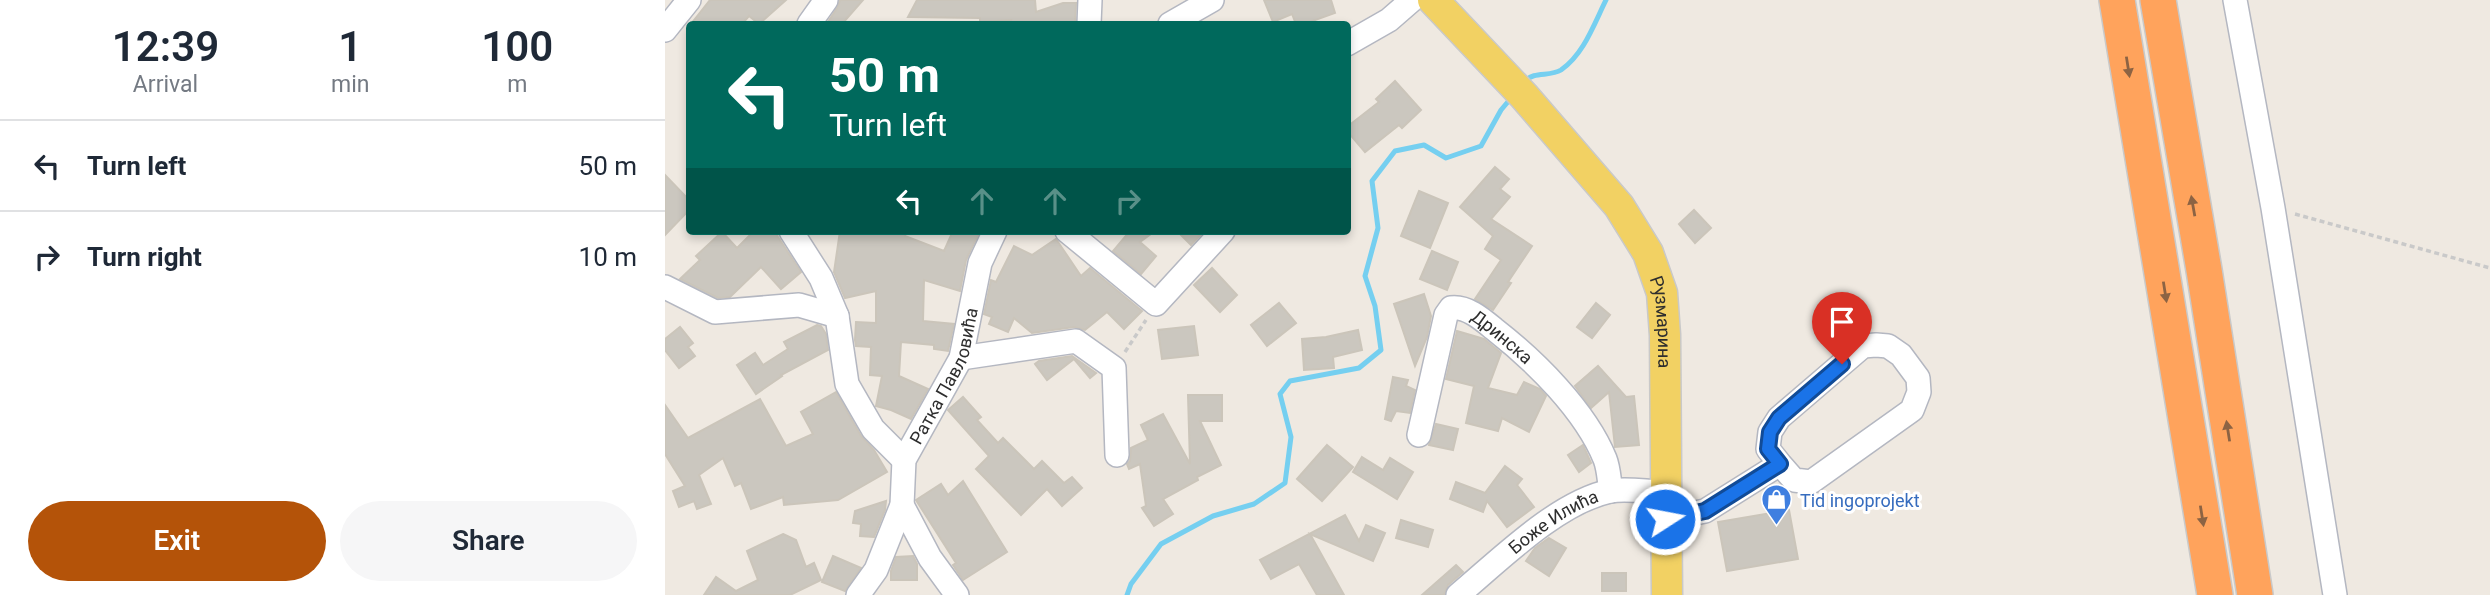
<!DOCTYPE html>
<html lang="en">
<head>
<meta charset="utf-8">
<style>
  :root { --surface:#fff; --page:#f6f6f7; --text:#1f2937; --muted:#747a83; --line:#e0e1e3; --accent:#b45309 }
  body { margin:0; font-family:Roboto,sans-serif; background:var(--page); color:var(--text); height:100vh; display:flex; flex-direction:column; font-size:26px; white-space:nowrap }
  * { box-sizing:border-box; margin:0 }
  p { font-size:23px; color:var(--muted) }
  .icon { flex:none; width:38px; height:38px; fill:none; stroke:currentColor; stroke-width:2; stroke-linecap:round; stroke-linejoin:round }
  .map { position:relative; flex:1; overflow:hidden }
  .sheet { display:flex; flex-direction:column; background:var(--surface); width:665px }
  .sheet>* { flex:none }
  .top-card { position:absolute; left:21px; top:21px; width:665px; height:214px; border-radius:7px; box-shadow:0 4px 10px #0003; background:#00695c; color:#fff; overflow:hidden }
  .pin { position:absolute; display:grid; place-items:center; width:60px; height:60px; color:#fff; margin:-72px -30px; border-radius:50% 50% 50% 0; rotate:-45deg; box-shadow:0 0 7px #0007 }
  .pin .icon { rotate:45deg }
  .me { position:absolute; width:77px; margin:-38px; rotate:79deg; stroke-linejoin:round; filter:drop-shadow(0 0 5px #0008) }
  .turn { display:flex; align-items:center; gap:24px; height:147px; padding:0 28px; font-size:32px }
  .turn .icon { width:91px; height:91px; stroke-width:2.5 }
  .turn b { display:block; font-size:49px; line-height:60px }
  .lanes { display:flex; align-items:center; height:66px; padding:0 28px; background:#0003; justify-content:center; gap:35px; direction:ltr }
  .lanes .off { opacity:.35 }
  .eta { display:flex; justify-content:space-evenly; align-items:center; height:119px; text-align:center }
  .eta b { font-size:42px; font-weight:600; line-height:49px }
  .action { display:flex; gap:14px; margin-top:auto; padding:14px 28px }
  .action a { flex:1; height:80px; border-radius:42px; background:var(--accent); color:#fff; font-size:28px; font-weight:600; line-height:80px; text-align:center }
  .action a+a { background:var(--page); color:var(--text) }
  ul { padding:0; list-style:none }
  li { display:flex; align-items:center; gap:21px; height:91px; padding:0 28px; border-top:2px solid var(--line) }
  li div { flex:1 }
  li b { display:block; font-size:26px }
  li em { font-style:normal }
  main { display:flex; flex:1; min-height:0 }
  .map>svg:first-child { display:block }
</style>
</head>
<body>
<main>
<section class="sheet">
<div class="eta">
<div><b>12:39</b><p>Arrival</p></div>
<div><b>1</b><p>min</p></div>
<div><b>100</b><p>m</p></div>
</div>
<ul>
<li><svg class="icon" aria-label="left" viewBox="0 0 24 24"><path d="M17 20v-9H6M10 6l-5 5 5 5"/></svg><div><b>Turn left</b></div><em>50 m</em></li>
<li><svg class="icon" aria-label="right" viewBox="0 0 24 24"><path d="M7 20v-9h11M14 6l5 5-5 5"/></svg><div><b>Turn right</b></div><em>10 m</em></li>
</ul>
<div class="action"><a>Exit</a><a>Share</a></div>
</section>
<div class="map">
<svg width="1825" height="595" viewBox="0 0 1825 595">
  <rect width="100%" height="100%" fill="#efe9e1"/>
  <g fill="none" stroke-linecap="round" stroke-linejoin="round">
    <g stroke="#75cff0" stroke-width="5">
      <path d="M860,81c9,-10 25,-4 36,-11 23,-16 33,-46 45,-70"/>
      <polyline points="462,595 466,584 496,544 548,516 589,504 620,483 626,437 615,394 625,381 694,368 716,350 710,306 700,276 713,228 707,181 730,151 759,145 781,158 816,146 836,110 847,97"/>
    </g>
  </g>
  <g fill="#cbc7bf" stroke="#cbc5ba" stroke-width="2">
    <polygon points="45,0 121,0 94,24 84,16 77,24 26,24"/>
    <polygon points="175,0 198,0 177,24 166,24 163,22 172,8"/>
    <polygon points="252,0 370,0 371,12 398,3 411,3 410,24 344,24 346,20 315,22 315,18 243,17"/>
    <polygon points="599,0 666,0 670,13 639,24 631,24 627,14 608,22"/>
    <polygon points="730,81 756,110 737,128 734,125 700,152 682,131 682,127 714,102 711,99"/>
    <polygon points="830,167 844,179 835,189 845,197 826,219 867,246 843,282 846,283 828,310 810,299 836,260 820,249 828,236 795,207"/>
    <polygon points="0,175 24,200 24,210 0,235"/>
    <polygon points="754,191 783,203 765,248 736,236"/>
    <polygon points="1029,210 1046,228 1030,243 1014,224"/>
    <polygon points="89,231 109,231 136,272 116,289 96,267 65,297 53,298 15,279 35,260 31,256 57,232 72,248"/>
    <polygon points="175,231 241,231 240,236 279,251 288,231 315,231 301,260 295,291 259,280 258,321 289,324 283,351 269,349 269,345 236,342 234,376 263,389 246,419 226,410 211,406 217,376 205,375 206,347 191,346 190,340 191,322 211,323 211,291 180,298 169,272"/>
    <polygon points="465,231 490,231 475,242 491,256 476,274 448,251"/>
    <polygon points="512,231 539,231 526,245"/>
    <polygon points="391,239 416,276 425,268 477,311 459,329 442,312 420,330 409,327 367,333 349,318 343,332 324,324 327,317 319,314 326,280 331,282 349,246 367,255"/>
    <polygon points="767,251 793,262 782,290 755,279"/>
    <polygon points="547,268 572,295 555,312 529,285"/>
    <polygon points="759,294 766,316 762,337 750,366 729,304"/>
    <polygon points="614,303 631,323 602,346 586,325"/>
    <polygon points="931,303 945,315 927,338 912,327"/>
    <polygon points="152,325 156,326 161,334 163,350 116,375 117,376 91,394 72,365 90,353 98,365 123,349 119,342"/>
    <polygon points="529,326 533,355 497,359 493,330"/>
    <polygon points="15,327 28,343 23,347 30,356 14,368 0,350 0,339"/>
    <polygon points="693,330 697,350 668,357 669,368 639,370 637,339 661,337"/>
    <polygon points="792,331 819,339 836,353 823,388 852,395 859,382 875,389 881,396 864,432 837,418 833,431 801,423 809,386 781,379"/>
    <polygon points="407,356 431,373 425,378 409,359 382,380 370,364 374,361"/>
    <polygon points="933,366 961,397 969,396 974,445 950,447 944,392 926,408 910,386"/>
    <polygon points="728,377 743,380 741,386 750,390 745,413 731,411 726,421 720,419"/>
    <polygon points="171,392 196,436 209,450 222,472 173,500 119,505 118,497 86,509 76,483 70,486 58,458 34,475 46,504 32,509 29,501 14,507 8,491 20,486 0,454 0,405 23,438 95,399 121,446 148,434 136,412"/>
    <polygon points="523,395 557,395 557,421 535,421 556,465 532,477 533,480 498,499 508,514 489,526 477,508 481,506 475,464 464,469 462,464 465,461 466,448 483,440 476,425 498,414 525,464"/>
    <polygon points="298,397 316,417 312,420 333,443 338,438 369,469 377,461 399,483 407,477 417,488 397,506 382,489 356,515 311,469 324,456 283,410"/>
    <polygon points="771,424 793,429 788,450 764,445"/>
    <polygon points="662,445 688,467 657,501 632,479"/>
    <polygon points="918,445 926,463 914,472 903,455"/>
    <polygon points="697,457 718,470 725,458 748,472 732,499 688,472"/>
    <polygon points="840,466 857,479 852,485 869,507 842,527 822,501 818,512 785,499 791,482 820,493"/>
    <polygon points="298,481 342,552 298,580 288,565 291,563 251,500 276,484 283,495"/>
    <polygon points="221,501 220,510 209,537 195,536 196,524 188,523 190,511"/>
    <polygon points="1124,510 1133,559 1062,571 1053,522"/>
    <polygon points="680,515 694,541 701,525 720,533 708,561 645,534 679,595 652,595 634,564 606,579 595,560"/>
    <polygon points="736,520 768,530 763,547 731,538"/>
    <polygon points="118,534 131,540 141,567 149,563 156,580 125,595 39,595 51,577 71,591 93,580 82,551"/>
    <polygon points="884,538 901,548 884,576 861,561 870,548"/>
    <polygon points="168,556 196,568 180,591 157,582"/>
    <polygon points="248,556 252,564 252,580 226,580 226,571 231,557"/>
    <polygon points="791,565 798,572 783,585 779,595 757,595"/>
    <rect x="937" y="573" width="24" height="18"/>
  </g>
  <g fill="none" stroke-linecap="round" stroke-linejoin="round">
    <defs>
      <g id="minor">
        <polyline points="1570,0 1608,208 1670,595"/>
        <polyline points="144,24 161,0"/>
        <polyline points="424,24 425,0"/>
        <polyline points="505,24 547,0"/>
        <polyline points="0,30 24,0"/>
        <polyline points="682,44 724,20 747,0"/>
        <polyline points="126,231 156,278 172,316 182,384 208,429 239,460"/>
        <polyline points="402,231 491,304 558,231"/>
        <polyline points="0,287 50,312 134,305 172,316"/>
        <polyline points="296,358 411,341 449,368 452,455"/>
        <path id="s1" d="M754,435l27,-120 5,-7c16,-2 31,11 43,21 41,32 91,81 111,130 4,10 4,22 6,32"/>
        <polyline points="237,505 265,558 292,595"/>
        <polyline points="1000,519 1040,511 1115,464 1129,480 1146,482 1247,410 1254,392 1253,378 1236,355 1223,346 1211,345 1198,346 1114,418 1105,432 1103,449 1115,464"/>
        <path id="s2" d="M193,595l18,-25 26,-65 2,-45 57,-102 19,-95 15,-32"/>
        <path id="s3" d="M793,595c42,-35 98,-92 152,-104 17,-3 38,1 55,1"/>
      </g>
      <g id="major">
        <path id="s4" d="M768,0l91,96 95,110 29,47 14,40 3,42 2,260"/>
      </g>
      <g id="highway">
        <polyline points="1452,0 1550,595"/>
        <polyline points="1493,0 1539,270 1590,595"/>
      </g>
    </defs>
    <use href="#minor" stroke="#b4b7c1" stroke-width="26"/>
    <use href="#major" stroke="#c9c9c9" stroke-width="33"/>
    <use href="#highway" stroke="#c9c9c9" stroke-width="38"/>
    <g stroke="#c9c9c9" stroke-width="3.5" stroke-dasharray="5 3.5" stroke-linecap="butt">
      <polyline points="1630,214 1825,268"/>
      <polyline points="460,352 481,320"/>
    </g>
    <use href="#minor" stroke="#fff" stroke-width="23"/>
    <use href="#major" stroke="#f2d163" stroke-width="30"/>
    <use href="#highway" stroke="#ffa35c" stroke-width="35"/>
  </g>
  <defs><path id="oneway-solid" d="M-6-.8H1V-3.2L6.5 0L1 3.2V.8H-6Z" transform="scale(1.75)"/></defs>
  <g fill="#8c6343">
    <use href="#oneway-solid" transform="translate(1463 67) rotate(81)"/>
    <use href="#oneway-solid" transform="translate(1528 206) rotate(-100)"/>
    <use href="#oneway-solid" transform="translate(1500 292) rotate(81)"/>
    <use href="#oneway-solid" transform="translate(1563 431) rotate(-99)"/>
    <use href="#oneway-solid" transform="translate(1537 516) rotate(81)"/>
  </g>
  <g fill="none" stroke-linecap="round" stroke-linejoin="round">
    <defs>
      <polyline id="route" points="1000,519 1040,511 1115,464 1103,449 1105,432 1114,418 1177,364"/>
    </defs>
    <use href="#route" stroke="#114b97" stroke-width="18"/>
    <use href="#route" stroke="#1a73e8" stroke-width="12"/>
  </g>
  <defs>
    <symbol id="shop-pin" viewBox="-11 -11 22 30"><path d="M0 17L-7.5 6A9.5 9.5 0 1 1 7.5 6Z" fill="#3f7fe0" stroke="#fff"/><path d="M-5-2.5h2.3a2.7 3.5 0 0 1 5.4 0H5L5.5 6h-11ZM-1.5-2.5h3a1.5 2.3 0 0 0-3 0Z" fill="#fff"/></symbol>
  </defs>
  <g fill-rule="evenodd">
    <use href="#shop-pin" x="1094" y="482" width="35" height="47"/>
  </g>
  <g text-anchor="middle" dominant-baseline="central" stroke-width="6" stroke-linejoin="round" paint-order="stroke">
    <g font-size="18" fill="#2e2e2e" stroke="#fff">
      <text stroke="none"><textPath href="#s4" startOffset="404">Рузмарина</textPath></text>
      <text stroke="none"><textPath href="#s1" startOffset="192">Дринска</textPath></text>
      <text stroke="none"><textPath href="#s2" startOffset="240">Ратка Павловића</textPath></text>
      <text stroke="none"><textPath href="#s3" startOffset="121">Боже Илића</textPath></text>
    </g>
    <g font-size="18" fill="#366cbe" stroke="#fff" text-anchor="start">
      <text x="1135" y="500">Tid ingoprojekt</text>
    </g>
  </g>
</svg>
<div class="pin" style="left:1177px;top:364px;background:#d93025"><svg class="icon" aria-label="arrive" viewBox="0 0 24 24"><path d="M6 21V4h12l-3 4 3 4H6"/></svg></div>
<svg class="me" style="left:1000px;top:519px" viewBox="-20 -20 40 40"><circle r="17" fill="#1a73e8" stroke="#fff" stroke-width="3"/><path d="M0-11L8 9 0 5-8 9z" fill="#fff"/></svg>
<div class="top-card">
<div class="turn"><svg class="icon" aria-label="left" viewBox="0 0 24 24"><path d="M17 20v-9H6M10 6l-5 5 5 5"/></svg><div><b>50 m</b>Turn left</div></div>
<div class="lanes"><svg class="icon" aria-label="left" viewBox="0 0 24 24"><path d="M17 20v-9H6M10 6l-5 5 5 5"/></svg><svg class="icon off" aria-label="ahead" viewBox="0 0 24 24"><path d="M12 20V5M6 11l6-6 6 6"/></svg><svg class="icon off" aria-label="ahead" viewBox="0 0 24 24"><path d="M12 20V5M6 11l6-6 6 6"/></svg><svg class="icon off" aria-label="right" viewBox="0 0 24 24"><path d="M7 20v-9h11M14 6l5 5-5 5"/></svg></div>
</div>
</div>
</main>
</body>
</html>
